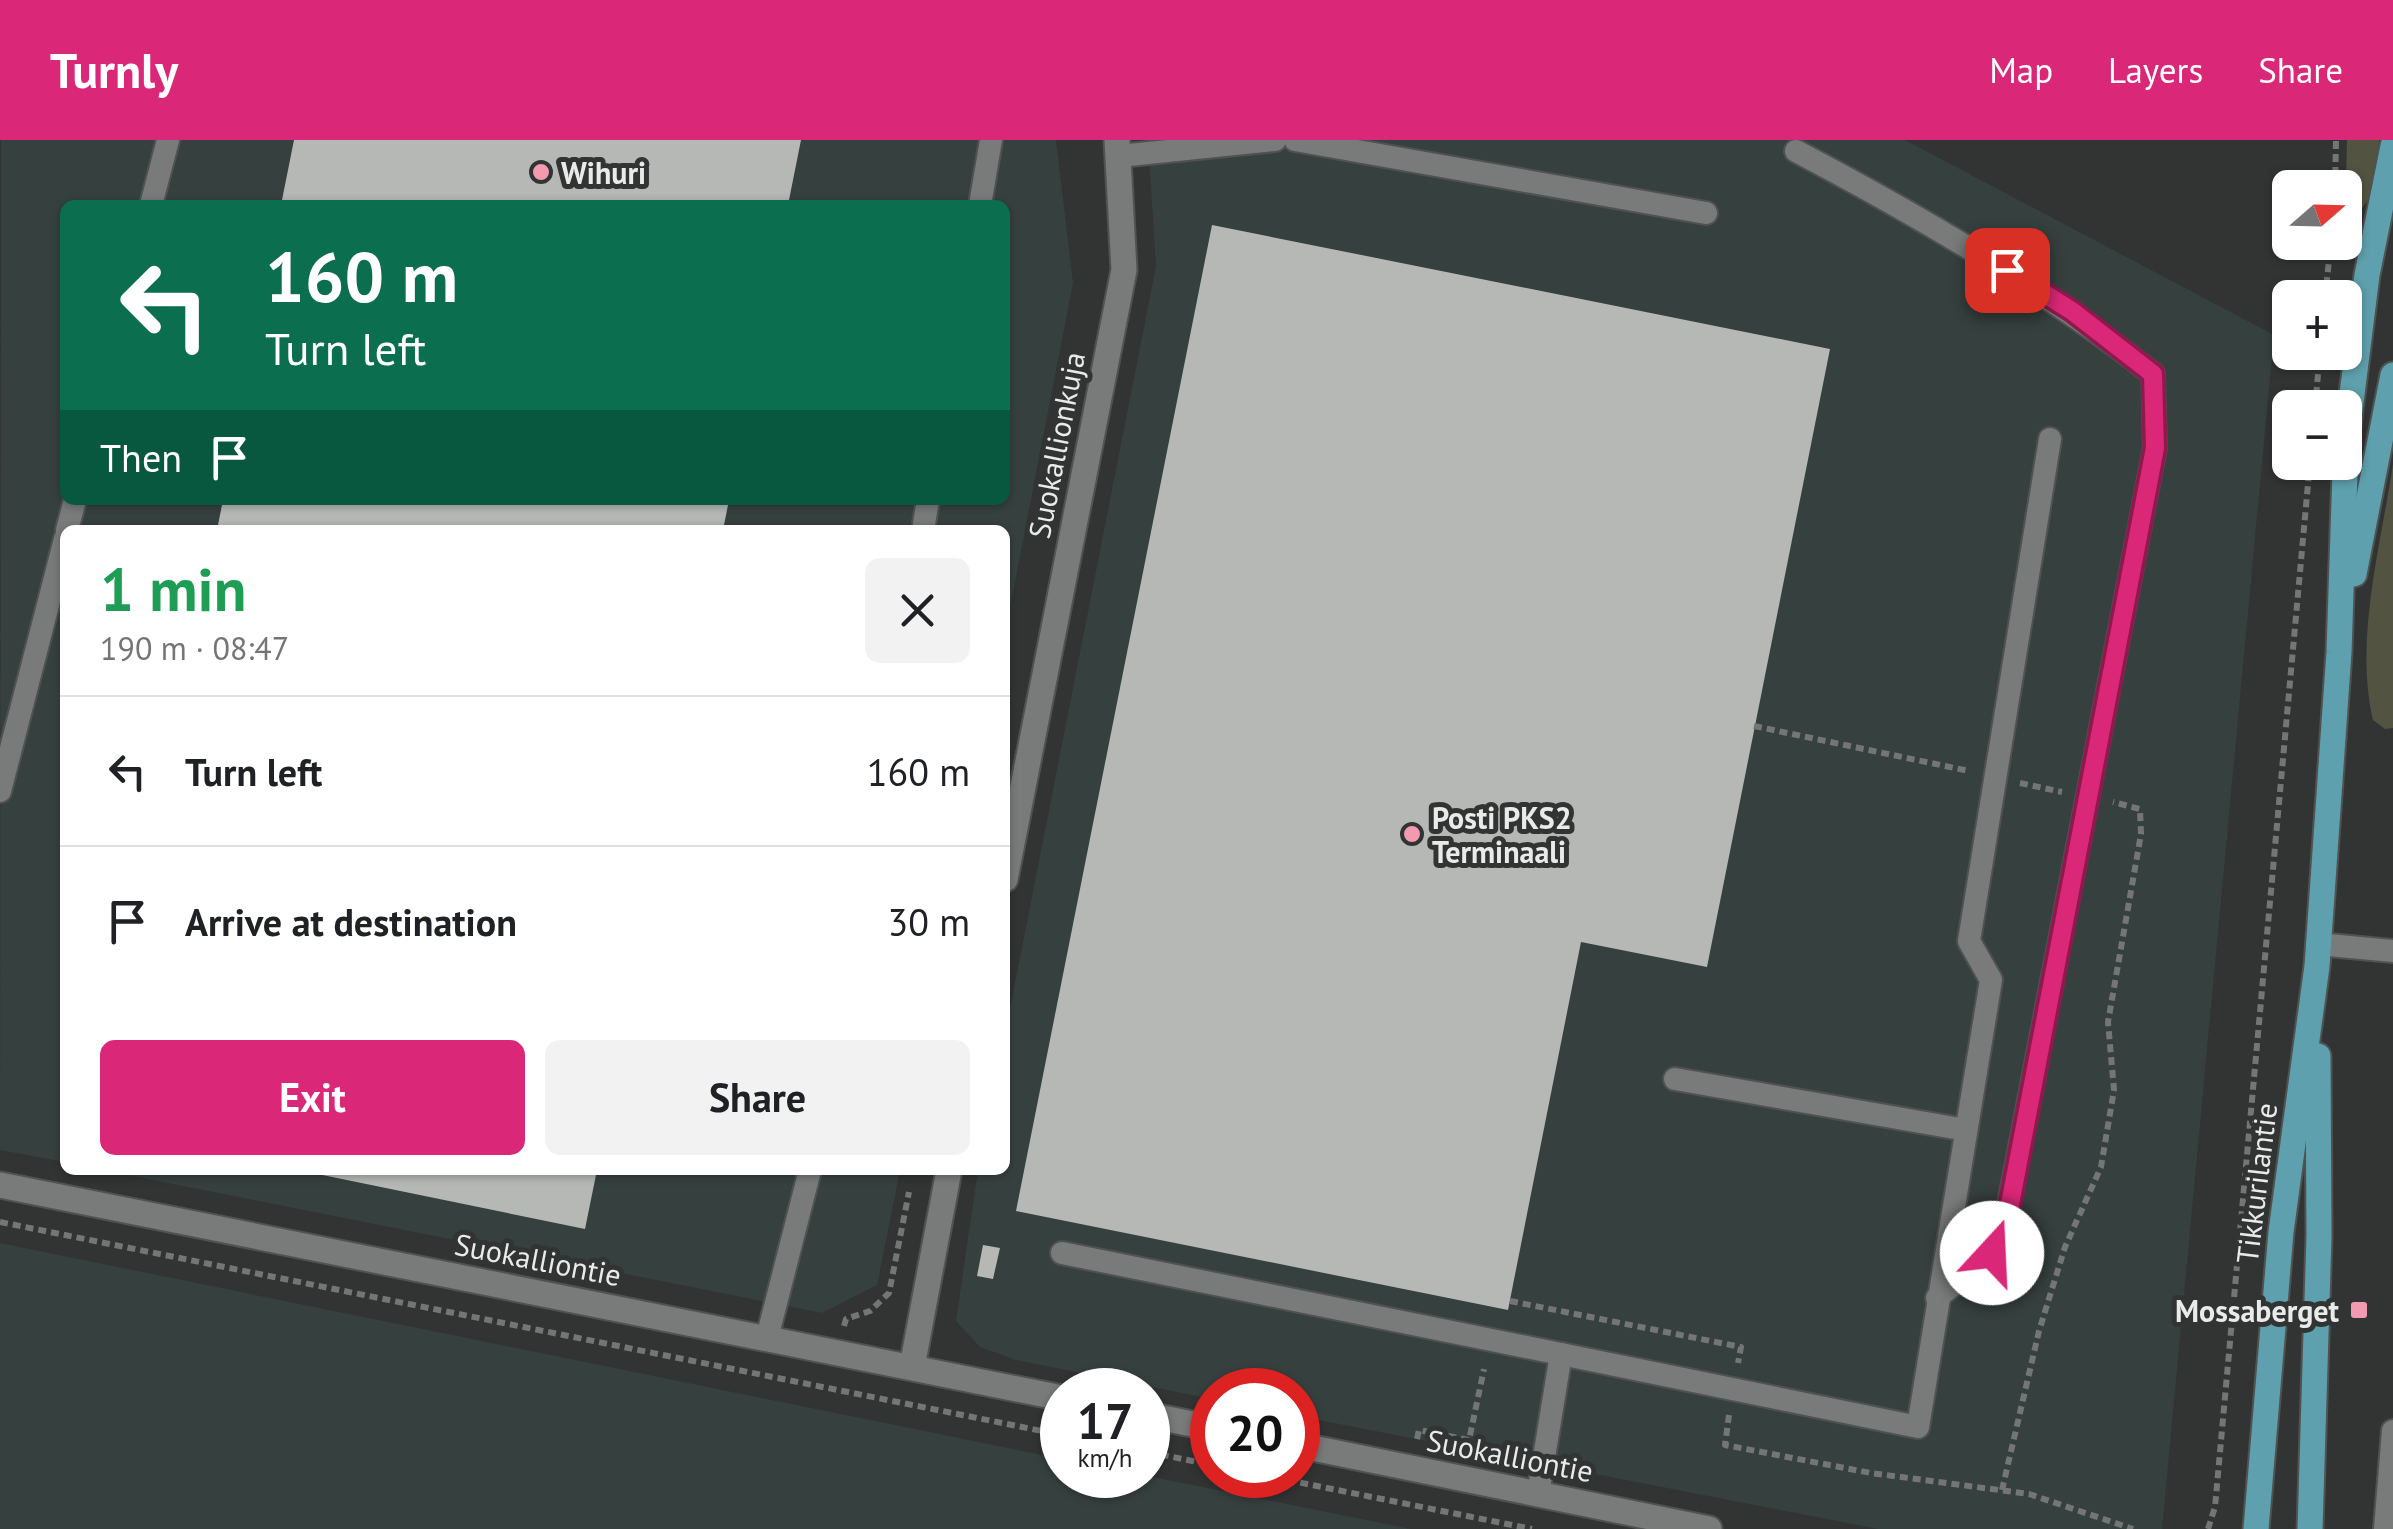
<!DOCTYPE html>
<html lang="en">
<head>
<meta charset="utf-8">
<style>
  :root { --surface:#fff; --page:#f2f2f2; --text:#202124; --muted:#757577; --line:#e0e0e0; --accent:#db2777 }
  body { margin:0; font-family:"PT Sans",sans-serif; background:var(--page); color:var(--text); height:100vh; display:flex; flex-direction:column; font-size:38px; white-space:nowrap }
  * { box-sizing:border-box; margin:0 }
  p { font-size:32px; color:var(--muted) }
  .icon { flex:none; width:55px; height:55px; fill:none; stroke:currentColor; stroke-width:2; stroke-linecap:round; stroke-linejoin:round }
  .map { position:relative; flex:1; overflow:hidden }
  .drawer { position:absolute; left:60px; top:385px; width:950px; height:650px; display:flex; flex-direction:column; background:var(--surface); border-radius:15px; box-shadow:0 2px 8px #0004 }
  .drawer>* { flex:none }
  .hud { position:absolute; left:60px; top:60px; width:950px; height:305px; border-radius:15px; box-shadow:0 2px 8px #0004; background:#0b6e4f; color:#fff; overflow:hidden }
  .needle { width:65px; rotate:70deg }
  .buttons { position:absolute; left:2272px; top:30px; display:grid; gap:20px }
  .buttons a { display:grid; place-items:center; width:90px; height:90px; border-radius:15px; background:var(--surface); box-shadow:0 2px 8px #0004; font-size:50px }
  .speed { position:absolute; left:1040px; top:1228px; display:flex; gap:20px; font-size:50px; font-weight:700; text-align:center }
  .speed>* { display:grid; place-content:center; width:130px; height:130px; border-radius:50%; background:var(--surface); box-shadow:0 2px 8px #0004; line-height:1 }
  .speed small { font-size:25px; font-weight:400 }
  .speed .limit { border:15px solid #d22; background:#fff; color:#111 }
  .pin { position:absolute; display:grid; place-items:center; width:85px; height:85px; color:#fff; margin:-42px; border-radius:20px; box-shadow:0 5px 15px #0006 }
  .me { position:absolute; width:110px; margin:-55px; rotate:20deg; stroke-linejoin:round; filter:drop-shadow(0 0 8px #0008) }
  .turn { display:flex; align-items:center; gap:35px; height:210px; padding:0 40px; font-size:45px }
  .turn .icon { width:130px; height:130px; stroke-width:2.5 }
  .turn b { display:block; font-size:70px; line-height:85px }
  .then { display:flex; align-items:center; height:95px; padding:0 40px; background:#0003; gap:20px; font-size:38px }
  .round { display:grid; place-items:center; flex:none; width:105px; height:105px; border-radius:15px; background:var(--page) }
  .headline { display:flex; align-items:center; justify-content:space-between; height:170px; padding:0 40px }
  h1 { font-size:60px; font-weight:700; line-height:75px; color:#1e9e55 }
  .cta { display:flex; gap:20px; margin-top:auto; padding:20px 40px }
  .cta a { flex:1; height:115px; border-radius:15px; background:var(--accent); color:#fff; font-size:40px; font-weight:700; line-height:115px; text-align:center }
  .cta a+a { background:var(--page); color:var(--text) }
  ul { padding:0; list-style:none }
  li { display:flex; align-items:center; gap:30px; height:150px; padding:0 40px; border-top:2px solid var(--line) }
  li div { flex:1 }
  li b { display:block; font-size:38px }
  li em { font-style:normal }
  header { display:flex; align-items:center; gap:60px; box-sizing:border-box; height:140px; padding:0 50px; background:var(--accent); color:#fff }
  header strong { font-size:48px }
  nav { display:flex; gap:55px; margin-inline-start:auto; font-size:35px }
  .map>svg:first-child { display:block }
</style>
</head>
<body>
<header>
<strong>Turnly</strong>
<nav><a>Map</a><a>Layers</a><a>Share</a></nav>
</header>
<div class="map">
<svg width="2393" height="1389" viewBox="0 0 2393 1389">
  <rect width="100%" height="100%" fill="#313433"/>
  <g fill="#36403e" fill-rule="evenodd">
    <path d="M1,0h1055l17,143 -68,350v-103h-940v632l-65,-12zM65,65h940v295h-940z"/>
    <polygon points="1148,0 1905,0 2274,195 2162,1389 1878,1389 1298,1276 1298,1250 1212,1250 1212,1259 1016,1220 980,1207 956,1181 978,1030 1005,1030 1005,894 1156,126"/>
    <polygon points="103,1030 900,1030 877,1145 822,1173"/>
    <polygon points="0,1103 1062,1319 1062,1335 1143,1335 1411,1389 0,1389"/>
  </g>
  <g fill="#525340">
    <path d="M2347,0h32c-1,28 -3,71 -34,77z"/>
    <path d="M2393,324v264l-8,1 -12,-9c-19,-81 8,-175 20,-256z"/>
  </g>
  <g fill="#b5b8b5">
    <polygon points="294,0 801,0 788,65 281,65"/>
    <polygon points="1212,85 1830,209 1707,827 1581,802 1508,1170 1016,1071"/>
    <polygon points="223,360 729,360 723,390 217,390"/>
    <polygon points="298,1030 597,1030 585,1089"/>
    <polygon points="983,1105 1000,1108 993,1139 977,1136"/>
  </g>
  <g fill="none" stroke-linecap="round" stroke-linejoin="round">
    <defs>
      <g id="lane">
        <polyline points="1295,0 1706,73"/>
        <path d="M1796,11c125,66 245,136 357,223l2,74 -150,777 -13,28 -55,45"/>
        <polyline points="1119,16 1275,0"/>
        <polyline points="151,65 168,0"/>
        <polyline points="980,65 991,0"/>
        <polyline points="67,390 75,360"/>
        <polyline points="923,390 928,360"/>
        <polyline points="0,651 65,399"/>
        <polyline points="2318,804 2393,811"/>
        <polyline points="1675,939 1966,990"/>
        <polyline points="1062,1113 1561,1214"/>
        <polyline points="767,1198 810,1030"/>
        <polyline points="1538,1354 1561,1214 1918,1287 1991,840 1969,801 2050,299"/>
        <polyline points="2385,1389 2393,1291"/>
      </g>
      <g id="street">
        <polyline points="1005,739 1124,130 1117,0"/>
        <polyline points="0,1045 1062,1258"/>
        <polyline points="912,1227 949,1030"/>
        <polyline points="1148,1275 1212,1288"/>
        <polyline points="1298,1305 1709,1389"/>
      </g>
      <g id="primary">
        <polyline points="2354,434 2393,235"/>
        <polyline points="2256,1389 2281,1092 2317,826 2339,512 2346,302 2367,135 2393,6"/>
        <polyline points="2310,1389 2319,1096 2318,916"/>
      </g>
    </defs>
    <use href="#lane" stroke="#4f5251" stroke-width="26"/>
    <use href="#street" stroke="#4f5251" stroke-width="29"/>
    <use href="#primary" stroke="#4f5251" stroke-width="29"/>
    <g stroke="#737675" stroke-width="6" stroke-dasharray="8 5" stroke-linecap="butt">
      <polyline points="2335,48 2336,0"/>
      <polyline points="2325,158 2331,102"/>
      <polyline points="2315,268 2320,212"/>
      <polyline points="1754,586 1969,631"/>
      <polyline points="2020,643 2062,652"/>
      <polyline points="0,1082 1062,1295"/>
      <polyline points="1510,1161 1741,1207 1738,1223"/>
      <polyline points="844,1186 846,1179 870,1171 889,1153 909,1052"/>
      <polyline points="1729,1275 1725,1305 1871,1333 2029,1354 2133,1389"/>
      <polyline points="1417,1299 1419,1290 1469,1300 1484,1229"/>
      <polyline points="1148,1312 1212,1325"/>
      <polyline points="1262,1335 1532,1389"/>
      <polyline points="2002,1350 2039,1191 2065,1107 2101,1027 2114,950 2108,882 2141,694 2140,669 2113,662"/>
      <polyline points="2208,1389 2215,1367 2310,322"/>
    </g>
    <use href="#lane" stroke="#787b7a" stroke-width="22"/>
    <use href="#street" stroke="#787b7a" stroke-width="25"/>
    <use href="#primary" stroke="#5ea0ad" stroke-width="25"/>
  </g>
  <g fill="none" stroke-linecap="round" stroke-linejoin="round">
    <defs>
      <polyline id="route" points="1992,1113 2006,1085 2155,308 2153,234 2072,171 2007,130"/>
    </defs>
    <use href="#route" stroke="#8e194d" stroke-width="25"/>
    <use href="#route" stroke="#db2777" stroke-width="18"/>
  </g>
  <g fill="#f29aaf" stroke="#313433" stroke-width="4">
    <circle cx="541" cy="32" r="10"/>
    <circle cx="1412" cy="694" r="10"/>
    <rect x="2349" y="1160" width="20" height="20" rx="5"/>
  </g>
  <g text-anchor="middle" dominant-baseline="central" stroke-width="10" stroke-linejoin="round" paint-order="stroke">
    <g font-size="30" font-weight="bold" fill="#e9ebeb" stroke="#313433" text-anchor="start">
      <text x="561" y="32">Wihuri</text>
      <text x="1432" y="677">Posti PKS2<tspan x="1432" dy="34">Terminaali</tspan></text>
      <text x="2339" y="1170" text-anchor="end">Mossaberget</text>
    </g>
    <g font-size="30" fill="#e9ebeb" stroke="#313433">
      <text transform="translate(1056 305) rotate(-79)">Suokallionkuja</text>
      <text transform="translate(2256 1043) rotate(-83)">Tikkurilantie</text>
      <text transform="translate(538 1119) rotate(11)">Suokalliontie</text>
      <text transform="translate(1510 1315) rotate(11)">Suokalliontie</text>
    </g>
  </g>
</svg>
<div class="buttons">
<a><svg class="needle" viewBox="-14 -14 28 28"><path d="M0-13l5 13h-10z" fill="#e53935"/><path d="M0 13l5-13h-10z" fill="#757577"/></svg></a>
<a>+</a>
<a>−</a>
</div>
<div class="speed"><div>17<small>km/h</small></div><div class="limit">20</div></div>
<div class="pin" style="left:2007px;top:130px;background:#d93025"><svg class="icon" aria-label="arrive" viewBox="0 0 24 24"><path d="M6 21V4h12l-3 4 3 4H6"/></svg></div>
<svg class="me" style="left:1992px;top:1113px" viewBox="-20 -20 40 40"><circle r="19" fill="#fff"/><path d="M0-13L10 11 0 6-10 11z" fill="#db2777"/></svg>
<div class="hud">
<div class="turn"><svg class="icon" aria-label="left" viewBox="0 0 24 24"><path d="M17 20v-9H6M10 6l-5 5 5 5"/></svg><div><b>160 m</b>Turn left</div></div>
<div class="then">Then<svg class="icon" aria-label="arrive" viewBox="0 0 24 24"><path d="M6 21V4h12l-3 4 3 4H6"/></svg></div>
</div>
<section class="drawer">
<div class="headline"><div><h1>1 min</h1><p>190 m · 08:47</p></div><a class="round"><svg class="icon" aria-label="close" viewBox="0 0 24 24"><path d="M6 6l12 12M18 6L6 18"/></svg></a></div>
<ul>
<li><svg class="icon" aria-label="left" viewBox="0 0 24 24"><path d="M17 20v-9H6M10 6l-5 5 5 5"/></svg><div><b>Turn left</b></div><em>160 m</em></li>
<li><svg class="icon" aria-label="arrive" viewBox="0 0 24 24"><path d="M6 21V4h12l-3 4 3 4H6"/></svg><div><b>Arrive at destination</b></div><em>30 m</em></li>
</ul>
<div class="cta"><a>Exit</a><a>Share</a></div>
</section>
</div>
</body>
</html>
